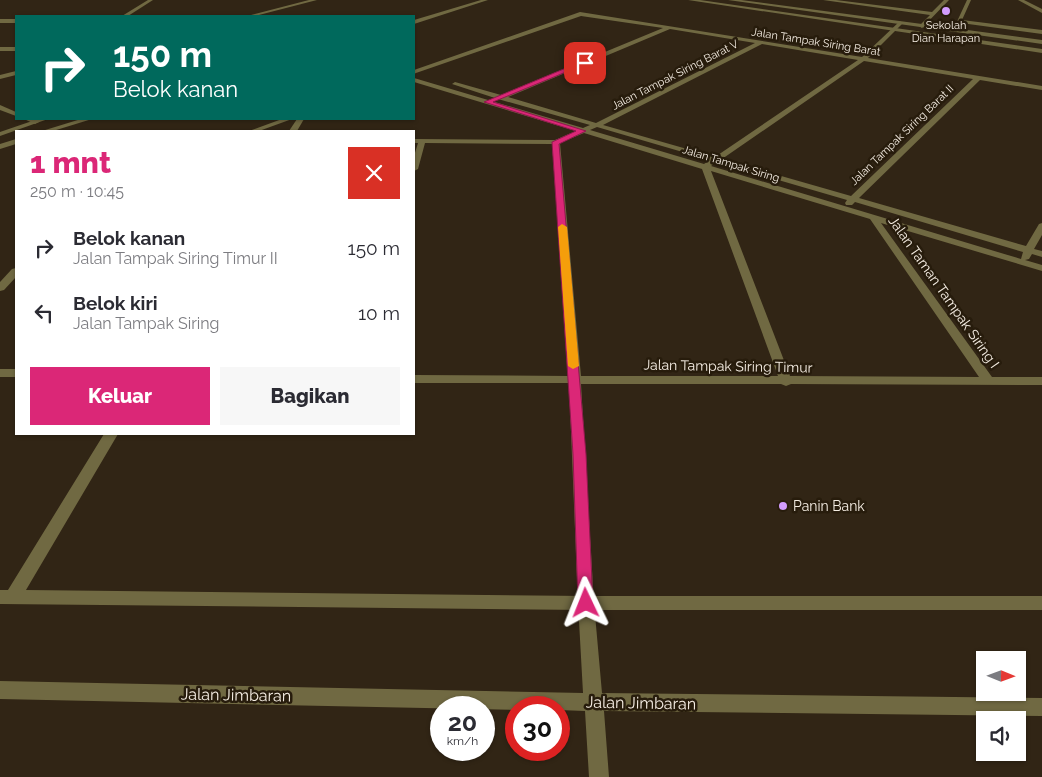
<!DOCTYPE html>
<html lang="id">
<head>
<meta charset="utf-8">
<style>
  :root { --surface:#fff; --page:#f7f7f7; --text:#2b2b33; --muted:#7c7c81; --accent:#db2777 }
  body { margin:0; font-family:Raleway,sans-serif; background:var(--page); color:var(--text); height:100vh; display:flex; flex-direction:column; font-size:19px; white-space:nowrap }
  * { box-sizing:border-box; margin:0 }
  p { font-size:16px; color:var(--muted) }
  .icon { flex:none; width:28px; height:28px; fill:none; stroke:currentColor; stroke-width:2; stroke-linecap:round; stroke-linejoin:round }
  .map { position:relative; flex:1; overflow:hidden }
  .panel { position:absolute; left:15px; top:130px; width:400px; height:305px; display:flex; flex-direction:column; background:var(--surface); border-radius:0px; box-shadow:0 1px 4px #0004 }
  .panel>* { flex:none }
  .top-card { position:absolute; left:15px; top:15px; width:400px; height:105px; border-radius:0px; box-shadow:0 1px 4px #0004; background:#00695c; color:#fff; overflow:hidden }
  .needle { width:32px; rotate:91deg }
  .fabs { position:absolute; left:976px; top:651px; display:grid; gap:10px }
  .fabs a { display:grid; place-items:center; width:50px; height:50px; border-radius:0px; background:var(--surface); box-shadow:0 1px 4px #0004; font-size:25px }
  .speed { position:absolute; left:430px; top:696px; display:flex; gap:10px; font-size:25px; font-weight:700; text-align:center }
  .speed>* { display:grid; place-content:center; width:65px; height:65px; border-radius:50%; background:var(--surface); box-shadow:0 1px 4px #0004; line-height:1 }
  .speed small { font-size:12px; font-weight:400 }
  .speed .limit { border:8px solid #d22; background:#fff; color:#111 }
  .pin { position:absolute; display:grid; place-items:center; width:42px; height:42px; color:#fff; margin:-21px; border-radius:10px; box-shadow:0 2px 8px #0006 }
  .me { position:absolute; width:55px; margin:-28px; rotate:358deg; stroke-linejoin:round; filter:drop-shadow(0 0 4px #0008) }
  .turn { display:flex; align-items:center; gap:18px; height:105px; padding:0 15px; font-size:22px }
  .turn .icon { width:65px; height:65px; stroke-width:2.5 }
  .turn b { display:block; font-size:35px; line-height:42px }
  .round { display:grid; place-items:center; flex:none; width:52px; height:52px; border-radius:0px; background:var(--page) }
  .summary { display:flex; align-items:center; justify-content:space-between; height:85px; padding:0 15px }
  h1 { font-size:30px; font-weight:800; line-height:38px; color:var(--accent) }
  .button { display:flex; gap:10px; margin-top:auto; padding:10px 15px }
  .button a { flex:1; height:58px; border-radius:0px; background:var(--accent); color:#fff; font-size:20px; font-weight:800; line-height:58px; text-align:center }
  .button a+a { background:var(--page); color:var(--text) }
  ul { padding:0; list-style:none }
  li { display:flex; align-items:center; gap:15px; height:65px; padding:0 15px }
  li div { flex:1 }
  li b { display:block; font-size:19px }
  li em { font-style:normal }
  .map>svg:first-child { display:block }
</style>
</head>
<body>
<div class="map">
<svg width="1042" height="777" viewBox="0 0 1042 777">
  <rect width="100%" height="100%" fill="#312515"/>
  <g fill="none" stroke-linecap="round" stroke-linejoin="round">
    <g fill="#706942" fill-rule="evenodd">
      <polygon points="688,0 700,0 1042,49 1042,53"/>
      <polygon points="823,0 836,0 932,12 944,0 949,0 922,28 919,26 930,15"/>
      <polygon points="967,0 971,0 962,20 1042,30 1042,34 961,23 958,28 954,28"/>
      <polygon points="1018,0 1024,0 1042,9 1042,13"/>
      <polygon points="104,434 118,434 26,590 586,596 1042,596 1042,610 586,610 0,604 0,590 8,590"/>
    </g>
    <g fill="#706942" fill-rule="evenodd">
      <polygon points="148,0 153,0 128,16 122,16"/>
      <polygon points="309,0 317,0 255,16 247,16"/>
      <path d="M580,12l282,45 38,-36 2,3 -34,34 174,28v4l-62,-10 -121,118 167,48 13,-22 3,-1v12l-8,14 8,2v6l-10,-3 -3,5 -4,1 17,5v6l-161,-48 111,154h50v8l-251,-1 -5,2 -5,-2h-200l13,219 8,90 440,5v18l-438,-5 5,66h-20l-4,-66 -26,-1v-2h-43v2l-516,-11v-18l583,12 -5,-90 -9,-220h-155v-8l155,1 -17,-232 -127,-1 -7,26 -4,2v-15l4,-13h-4v-4l141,1 21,-9 -162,-49v-4l169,50 7,-3 -92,-26 -46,-15 3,-2 46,13 162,-67 -82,-12 -165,57 -2,1v-4zM670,29l85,14 -159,80 -88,-26zM762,44l96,16 -143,97 -112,-32zM864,61l109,18 -122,117 -129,-37zM597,127l113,33 -6,4 -114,-34zM584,133l118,36 76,207h-197l-21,-233zM717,162l130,38 -2,3 1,2h6l3,-3 168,50 -2,7 -310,-93zM711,171l159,48 109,158 -189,-1z"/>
      <rect x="0" y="19" width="16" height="4"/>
      <rect x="0" y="47" width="16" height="4"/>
      <polygon points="16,71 16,75 0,79 0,75"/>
      <polygon points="0,105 16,112 16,116 0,110"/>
      <polygon points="24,119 34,119 39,122 35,124"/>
      <polygon points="282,119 292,119 259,131 249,131"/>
      <polygon points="297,119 304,119 297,131 289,131"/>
      <polygon points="16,268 16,277 4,290 0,291 0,282 12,269"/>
      <rect x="0" y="369" width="16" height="8"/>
    </g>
    <g fill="#706942" fill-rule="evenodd">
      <polygon points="481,0 488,0 414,24 414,20"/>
      <polygon points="728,0 741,0 1042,40 1042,44"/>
      <polygon points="38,119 48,119 0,136 0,132"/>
      <polygon points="81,119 92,119 53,131 42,131"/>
      <polygon points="16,139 16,144 0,149 0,144"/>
    </g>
  </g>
  <polygon fill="#db2777" stroke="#8e194d" points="583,61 588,63 493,102 586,131 559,144 586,454 593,603 591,607 586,609 580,607 578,603 573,454 552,142 576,131 484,102"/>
  <polygon fill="#f59e0b" points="562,224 567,227 579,366 573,369 568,366 558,227"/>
  <g fill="#d29cfd" stroke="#271c0c" stroke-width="2">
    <circle cx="946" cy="11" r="5"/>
    <circle cx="783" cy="506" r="5"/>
  </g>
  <g text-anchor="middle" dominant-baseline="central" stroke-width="5" stroke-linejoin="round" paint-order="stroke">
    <g font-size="11" fill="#f5ede3" stroke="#271c0c">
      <text x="946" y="25">Sekolah<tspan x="946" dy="13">Dian Harapan</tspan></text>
    </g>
    <g font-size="11" fill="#f5ede3" stroke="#271c0c">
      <text transform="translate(816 42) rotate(9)">Jalan Tampak Siring Barat</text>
      <text transform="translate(675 75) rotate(-27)">Jalan Tampak Siring Barat V</text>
      <text transform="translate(902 135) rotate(-44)">Jalan Tampak Siring Barat II</text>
      <text transform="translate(731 164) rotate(17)">Jalan Tampak Siring</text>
    </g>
    <g font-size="14" fill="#f5ede3" stroke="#271c0c">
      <text transform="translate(944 292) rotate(55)">Jalan Taman Tampak Siring I</text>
      <text transform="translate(728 366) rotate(1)">Jalan Tampak Siring Timur</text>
    </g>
    <g font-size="14" fill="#f5ede3" stroke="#271c0c" text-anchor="start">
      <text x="793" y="506">Panin Bank</text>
    </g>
    <g font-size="16" fill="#f5ede3" stroke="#271c0c">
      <text transform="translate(236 695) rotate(1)">Jalan Jimbaran</text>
      <text transform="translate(641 703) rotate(1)">Jalan Jimbaran</text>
    </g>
  </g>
</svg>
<div class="fabs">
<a><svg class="needle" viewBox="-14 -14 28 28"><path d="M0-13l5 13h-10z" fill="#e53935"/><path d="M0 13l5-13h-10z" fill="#7c7c81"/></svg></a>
<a><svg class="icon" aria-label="sound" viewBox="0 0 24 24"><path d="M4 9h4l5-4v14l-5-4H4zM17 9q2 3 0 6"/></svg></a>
</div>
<div class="speed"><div>20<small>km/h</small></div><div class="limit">30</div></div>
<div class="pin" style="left:585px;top:63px;background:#d93025"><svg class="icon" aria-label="arrive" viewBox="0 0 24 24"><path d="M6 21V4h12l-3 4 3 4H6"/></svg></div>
<svg class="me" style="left:586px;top:603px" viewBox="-20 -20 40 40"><path d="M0-17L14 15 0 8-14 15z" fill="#db2777" stroke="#fff" stroke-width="4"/></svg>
<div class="top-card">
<div class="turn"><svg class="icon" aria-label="right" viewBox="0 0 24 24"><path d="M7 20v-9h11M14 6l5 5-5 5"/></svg><div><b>150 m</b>Belok kanan</div></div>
</div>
<section class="panel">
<div class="summary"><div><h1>1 mnt</h1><p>250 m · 10:45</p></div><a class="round" style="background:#d93025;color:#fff"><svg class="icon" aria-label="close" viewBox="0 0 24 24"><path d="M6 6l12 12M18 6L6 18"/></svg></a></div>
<ul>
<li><svg class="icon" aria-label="right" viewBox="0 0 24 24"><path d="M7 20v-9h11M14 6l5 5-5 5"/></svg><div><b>Belok kanan</b><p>Jalan Tampak Siring Timur II</p></div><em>150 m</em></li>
<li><svg class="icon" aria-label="left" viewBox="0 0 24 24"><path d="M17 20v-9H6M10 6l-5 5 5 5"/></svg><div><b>Belok kiri</b><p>Jalan Tampak Siring</p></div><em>10 m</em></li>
</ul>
<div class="button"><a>Keluar</a><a>Bagikan</a></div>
</section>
</div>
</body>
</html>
